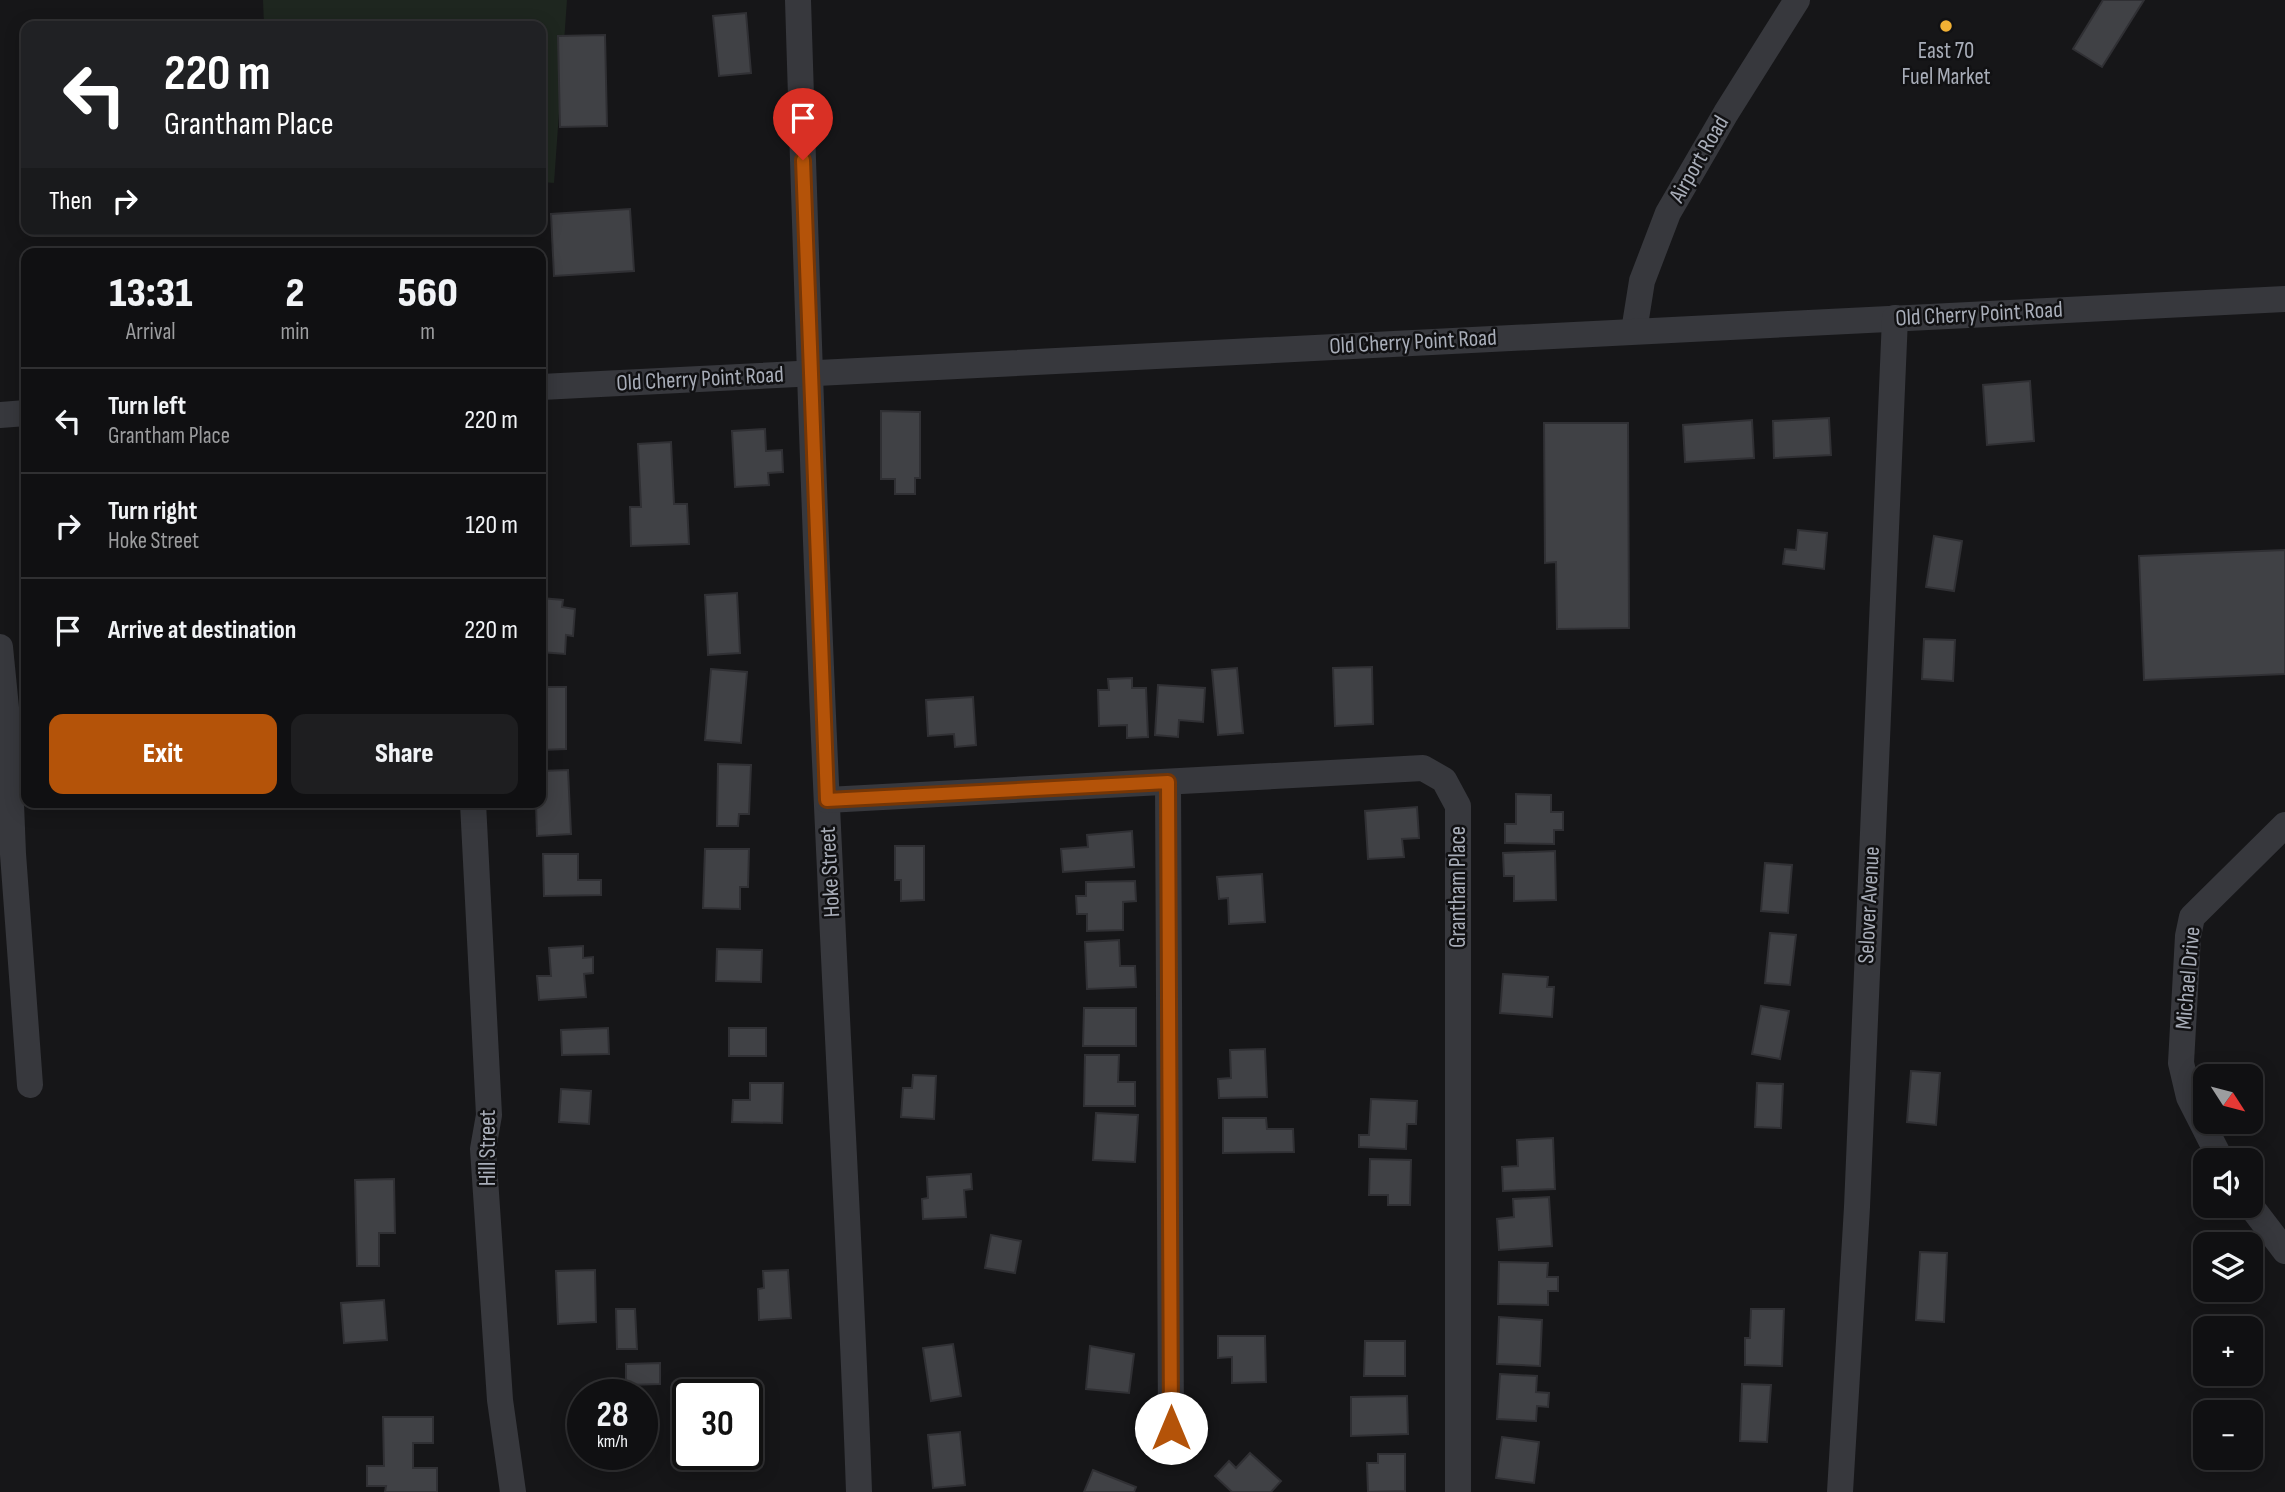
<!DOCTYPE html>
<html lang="en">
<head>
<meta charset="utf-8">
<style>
  :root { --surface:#101012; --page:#1e1e20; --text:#f1f3f6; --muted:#9c9d9f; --line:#303032; --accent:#b45309 }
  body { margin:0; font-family:"Sofia Sans Condensed",sans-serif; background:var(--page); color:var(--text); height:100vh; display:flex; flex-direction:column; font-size:26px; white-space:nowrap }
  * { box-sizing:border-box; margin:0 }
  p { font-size:23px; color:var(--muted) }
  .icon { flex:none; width:38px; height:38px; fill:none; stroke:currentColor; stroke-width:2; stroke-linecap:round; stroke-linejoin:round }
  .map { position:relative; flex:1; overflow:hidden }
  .sheet { position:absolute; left:21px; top:248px; width:525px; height:560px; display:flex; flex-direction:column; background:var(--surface); border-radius:14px; box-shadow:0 4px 18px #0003,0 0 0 2px var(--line) }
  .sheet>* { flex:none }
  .hud { position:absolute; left:21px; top:21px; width:525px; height:214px; border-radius:14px; box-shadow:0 4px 18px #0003,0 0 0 2px var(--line); background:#202124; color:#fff; overflow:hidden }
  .needle { width:46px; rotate:126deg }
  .buttons { position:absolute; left:2193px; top:1064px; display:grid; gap:14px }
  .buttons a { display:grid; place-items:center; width:70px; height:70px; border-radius:14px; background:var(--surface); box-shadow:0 4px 18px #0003,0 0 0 2px var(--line); font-size:35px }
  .speed { position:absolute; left:567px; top:1379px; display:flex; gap:14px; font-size:35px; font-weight:700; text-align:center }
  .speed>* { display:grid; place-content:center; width:91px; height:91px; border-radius:50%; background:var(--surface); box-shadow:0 4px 18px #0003,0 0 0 2px var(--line); line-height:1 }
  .speed small { font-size:18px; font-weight:400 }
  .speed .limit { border:4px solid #111; border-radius:10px; background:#fff; color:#111 }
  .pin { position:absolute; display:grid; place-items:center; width:60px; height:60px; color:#fff; margin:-72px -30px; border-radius:50% 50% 50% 0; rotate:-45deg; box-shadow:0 0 7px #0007 }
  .pin .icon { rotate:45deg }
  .me { position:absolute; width:77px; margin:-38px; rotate:0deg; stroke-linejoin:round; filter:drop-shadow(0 0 5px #0008) }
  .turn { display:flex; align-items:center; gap:24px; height:147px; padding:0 28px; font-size:32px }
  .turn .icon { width:91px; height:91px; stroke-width:2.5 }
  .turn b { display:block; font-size:49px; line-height:60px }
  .then { display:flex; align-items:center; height:66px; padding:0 28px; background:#0003; gap:14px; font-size:26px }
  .eta { display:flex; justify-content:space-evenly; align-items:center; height:119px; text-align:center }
  .eta b { font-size:42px; font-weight:800; line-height:49px }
  .action { display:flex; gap:14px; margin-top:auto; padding:14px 28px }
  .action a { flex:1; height:80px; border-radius:14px; background:var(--accent); color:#fff; font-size:28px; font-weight:800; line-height:80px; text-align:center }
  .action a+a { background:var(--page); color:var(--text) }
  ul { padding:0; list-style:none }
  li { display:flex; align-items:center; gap:21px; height:105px; padding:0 28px; border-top:2px solid var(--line) }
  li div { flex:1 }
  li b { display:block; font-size:26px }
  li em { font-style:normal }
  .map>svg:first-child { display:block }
</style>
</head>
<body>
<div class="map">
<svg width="2285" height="1492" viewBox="0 0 2285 1492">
  <rect width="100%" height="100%" fill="#161618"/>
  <polygon fill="#1e261f" points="263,0 567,0 554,183 541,182 541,26 264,26"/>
  <g fill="#404145" stroke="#303034" stroke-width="2">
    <polygon points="2103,0 2144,0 2102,67 2073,49"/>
    <polygon points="746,13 751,73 719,76 713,16"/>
    <polygon points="605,35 607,126 560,127 558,36"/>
    <polygon points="630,209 634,271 554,276 551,214"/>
    <polygon points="2030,381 2034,441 1987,445 1983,385"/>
    <polygon points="881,411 920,412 920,478 915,478 915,494 895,494 895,479 881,479"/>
    <polygon points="1829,418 1831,455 1774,458 1773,421"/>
    <polygon points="1752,420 1754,458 1685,462 1683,425"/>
    <polygon points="1544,423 1628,423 1629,628 1557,629 1556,562 1545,563"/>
    <polygon points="765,429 766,451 782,450 783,472 768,473 769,485 735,487 732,431"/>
    <polygon points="671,442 674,504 687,504 689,544 631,546 630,507 641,507 638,444"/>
    <polygon points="1798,530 1827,533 1824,569 1783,564 1785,549 1796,550"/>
    <polygon points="1934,536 1962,541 1954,591 1926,587"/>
    <polygon points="2285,550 2285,674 2144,680 2139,556"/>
    <polygon points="737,593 740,653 708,655 705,595"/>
    <polygon points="541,598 563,600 562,607 575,609 573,636 566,635 565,654 541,652"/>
    <polygon points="1924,639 1955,640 1953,681 1922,679"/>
    <polygon points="1372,667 1373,724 1335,726 1333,668"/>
    <polygon points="1237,668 1243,733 1218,735 1212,670"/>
    <polygon points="711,669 747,672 741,743 705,740"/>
    <polygon points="1132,678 1132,688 1146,688 1148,737 1127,738 1127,725 1099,726 1098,690 1109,690 1108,679"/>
    <polygon points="1158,685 1205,688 1203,722 1179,720 1178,737 1155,735"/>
    <polygon points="541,687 566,687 566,749 541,750"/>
    <polygon points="973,697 976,745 955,747 954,734 928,736 926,700"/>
    <polygon points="718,764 751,765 749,814 739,814 738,826 717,826"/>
    <polygon points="568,770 571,834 537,836 536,803 541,803 541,771"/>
    <polygon points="1516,794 1551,795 1551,812 1563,812 1563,830 1554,830 1554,844 1505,843 1505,824 1516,824"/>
    <polygon points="1417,807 1419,838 1402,839 1404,857 1368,859 1365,811"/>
    <polygon points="1132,831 1134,867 1063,872 1061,849 1088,847 1087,835"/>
    <polygon points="895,846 924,846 924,900 901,901 901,880 895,880"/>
    <polygon points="705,849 749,849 748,887 740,887 740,909 703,908"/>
    <polygon points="1555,851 1556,900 1514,901 1514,876 1504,876 1503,853"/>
    <polygon points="543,854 578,854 578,880 601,880 601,895 544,896"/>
    <polygon points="1765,863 1792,865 1788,913 1761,911"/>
    <polygon points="1262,874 1265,922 1229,924 1228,898 1219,899 1217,877"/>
    <polygon points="1135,881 1136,901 1123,902 1123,930 1087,931 1087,914 1077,914 1076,896 1086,896 1086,882"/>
    <polygon points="1770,933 1796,935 1790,985 1765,983"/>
    <polygon points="1119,940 1120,966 1135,966 1136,987 1087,989 1085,942"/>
    <polygon points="583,946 583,958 593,957 593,973 584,974 586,997 539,1000 537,976 551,976 549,948"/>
    <polygon points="717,949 762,950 761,982 716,981"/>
    <polygon points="1503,974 1548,977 1547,987 1554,987 1552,1017 1500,1013"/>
    <polygon points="1761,1006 1789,1011 1780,1059 1752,1054"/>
    <polygon points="1084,1008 1136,1008 1136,1046 1083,1046"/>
    <polygon points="608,1028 609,1054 562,1055 561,1030"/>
    <rect x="729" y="1028" width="37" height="28"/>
    <polygon points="1265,1049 1267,1097 1219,1098 1218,1079 1231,1078 1230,1050"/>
    <polygon points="1085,1055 1119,1055 1118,1082 1135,1082 1135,1106 1084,1106"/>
    <polygon points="1911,1071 1940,1073 1936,1125 1907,1122"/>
    <polygon points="913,1075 936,1076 934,1119 901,1117 903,1088 912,1088"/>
    <polygon points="750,1083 783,1083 782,1123 732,1122 733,1100 750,1100"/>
    <polygon points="1757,1083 1783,1084 1781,1128 1755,1127"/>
    <polygon points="561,1089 591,1091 589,1124 559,1122"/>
    <polygon points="1371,1099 1417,1101 1416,1124 1407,1124 1406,1149 1359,1147 1359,1135 1369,1135"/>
    <polygon points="1096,1113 1138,1115 1135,1162 1093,1160"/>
    <polygon points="1223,1118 1266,1118 1267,1129 1293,1129 1294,1152 1223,1153"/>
    <polygon points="1553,1138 1555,1189 1503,1191 1502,1167 1518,1166 1517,1140"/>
    <polygon points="1370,1159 1411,1160 1410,1205 1388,1205 1388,1195 1369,1195"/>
    <polygon points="971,1174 972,1189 964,1190 966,1217 923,1219 922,1199 928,1198 927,1177"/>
    <polygon points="394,1179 395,1233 379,1233 379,1266 357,1266 355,1180"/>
    <polygon points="1549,1197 1552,1246 1499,1250 1497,1219 1514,1217 1513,1199"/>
    <polygon points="991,1235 1021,1241 1015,1273 985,1268"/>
    <polygon points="1920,1252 1947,1253 1944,1322 1916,1320"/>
    <polygon points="1499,1262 1548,1263 1547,1277 1558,1277 1558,1291 1548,1291 1548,1305 1498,1304"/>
    <polygon points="595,1270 596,1322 558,1324 556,1271"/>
    <polygon points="788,1270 791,1318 759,1320 758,1289 764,1288 763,1271"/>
    <polygon points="384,1300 387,1340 344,1343 341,1303"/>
    <polygon points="616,1309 635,1309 637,1349 617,1349"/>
    <polygon points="1751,1309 1784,1309 1782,1366 1745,1365 1745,1338 1750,1338"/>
    <polygon points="1499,1317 1542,1320 1540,1366 1497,1364"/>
    <polygon points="1218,1336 1265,1336 1266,1382 1232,1383 1232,1357 1218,1358"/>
    <polygon points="1365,1341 1405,1341 1405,1376 1364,1376"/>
    <polygon points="953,1344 961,1396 931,1401 923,1348"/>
    <polygon points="1090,1346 1134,1354 1129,1393 1086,1389"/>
    <polygon points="660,1363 660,1384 626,1385 626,1364"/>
    <polygon points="1500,1374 1537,1376 1536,1392 1549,1393 1548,1407 1537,1406 1536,1421 1497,1419"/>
    <polygon points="1742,1384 1771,1385 1767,1442 1740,1441"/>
    <polygon points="1407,1396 1408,1434 1351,1436 1351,1397"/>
    <polygon points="383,1417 433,1417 433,1443 413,1443 413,1468 437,1468 437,1492 385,1492 386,1486 367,1486 367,1466 384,1466"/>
    <polygon points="960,1432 965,1485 933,1488 928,1435"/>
    <polygon points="1502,1437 1539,1442 1534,1483 1496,1478"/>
    <polygon points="1250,1453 1281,1481 1271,1492 1232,1492 1215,1476 1229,1461 1236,1468"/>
    <polygon points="1378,1454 1405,1454 1405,1491 1368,1492 1367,1463 1378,1463"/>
    <polygon points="1093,1470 1136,1487 1134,1492 1084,1492"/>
  </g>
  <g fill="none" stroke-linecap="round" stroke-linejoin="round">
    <g stroke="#37383d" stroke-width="26">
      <path d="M798,0c9,290 18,580 32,870 9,207 22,415 29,622"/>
      <polyline points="1634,331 1642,281 1668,213 1726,113 1797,0"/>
      <polyline points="541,387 2285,299"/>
      <polyline points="0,415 26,413"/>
      <polyline points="0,647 8,728 13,854 30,1085"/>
      <polyline points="1168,782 1171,1428"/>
      <polyline points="827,800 1423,768 1444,780 1458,806 1458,1492"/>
      <polyline points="473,803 489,1115 483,1149 500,1400 513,1492"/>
      <polyline points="2221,1160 2189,1097 2181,1063 2188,936 2192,917 2285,825"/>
      <polyline points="2250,1205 2285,1251"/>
      <polyline points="1840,1492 1857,1207 1895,318"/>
    </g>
  </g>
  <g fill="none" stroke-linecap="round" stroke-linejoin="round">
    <defs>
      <polyline id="route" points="803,160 827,800 1168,782 1171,1428"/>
    </defs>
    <use href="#route" stroke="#753606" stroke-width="18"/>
    <use href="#route" stroke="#b45309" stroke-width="12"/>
  </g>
  <circle fill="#f2b134" stroke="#111113" stroke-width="2.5" cx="1946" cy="26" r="7"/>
  <g text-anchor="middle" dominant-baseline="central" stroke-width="5" stroke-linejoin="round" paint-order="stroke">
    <g font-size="23" fill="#a8adb8" stroke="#111113">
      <text x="1946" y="51">East 70<tspan x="1946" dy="26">Fuel Market</tspan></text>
    </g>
    <g font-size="23" fill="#a8adb8" stroke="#111113">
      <text transform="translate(1699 159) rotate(-60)">Airport Road</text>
      <text transform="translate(1979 314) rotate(-3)">Old Cherry Point Road</text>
      <text transform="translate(1413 342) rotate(-3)">Old Cherry Point Road</text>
      <text transform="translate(700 379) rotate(-3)">Old Cherry Point Road</text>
      <text transform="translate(830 872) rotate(-93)">Hoke Street</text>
      <text transform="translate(1458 887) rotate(-90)">Grantham Place</text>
      <text transform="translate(1869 905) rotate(-87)">Selover Avenue</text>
      <text transform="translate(2188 978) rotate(-85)">Michael Drive</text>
      <text transform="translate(488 1148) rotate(-90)">Hill Street</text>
    </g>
  </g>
</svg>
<div class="buttons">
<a><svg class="needle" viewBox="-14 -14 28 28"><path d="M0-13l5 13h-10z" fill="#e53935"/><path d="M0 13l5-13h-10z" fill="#9c9d9f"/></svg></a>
<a><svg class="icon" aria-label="sound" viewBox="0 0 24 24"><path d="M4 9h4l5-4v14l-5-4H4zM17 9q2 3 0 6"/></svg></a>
<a><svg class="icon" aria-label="layers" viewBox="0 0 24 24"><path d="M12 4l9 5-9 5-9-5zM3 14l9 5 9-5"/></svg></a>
<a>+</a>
<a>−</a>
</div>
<div class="speed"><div>28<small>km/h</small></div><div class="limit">30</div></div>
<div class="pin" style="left:803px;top:160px;background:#d93025"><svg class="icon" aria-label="arrive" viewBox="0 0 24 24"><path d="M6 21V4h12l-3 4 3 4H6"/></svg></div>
<svg class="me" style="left:1171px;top:1428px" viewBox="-20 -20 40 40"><circle r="19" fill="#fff"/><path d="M0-13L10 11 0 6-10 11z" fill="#b45309"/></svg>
<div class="hud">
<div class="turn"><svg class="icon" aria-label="left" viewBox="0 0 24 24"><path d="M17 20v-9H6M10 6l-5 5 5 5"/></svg><div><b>220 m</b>Grantham Place</div></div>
<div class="then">Then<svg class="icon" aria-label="right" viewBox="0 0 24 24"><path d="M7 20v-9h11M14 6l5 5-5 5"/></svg></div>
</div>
<section class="sheet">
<div class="eta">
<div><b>13:31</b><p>Arrival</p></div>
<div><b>2</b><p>min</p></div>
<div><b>560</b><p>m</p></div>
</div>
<ul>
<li><svg class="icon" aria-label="left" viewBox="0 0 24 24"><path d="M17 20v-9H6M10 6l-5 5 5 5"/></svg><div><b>Turn left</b><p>Grantham Place</p></div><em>220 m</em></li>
<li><svg class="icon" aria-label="right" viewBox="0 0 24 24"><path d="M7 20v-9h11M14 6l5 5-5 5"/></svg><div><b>Turn right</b><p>Hoke Street</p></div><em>120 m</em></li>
<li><svg class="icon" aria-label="arrive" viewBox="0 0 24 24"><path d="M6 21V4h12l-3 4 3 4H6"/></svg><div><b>Arrive at destination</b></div><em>220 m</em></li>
</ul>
<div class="action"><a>Exit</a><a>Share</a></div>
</section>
</div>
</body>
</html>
